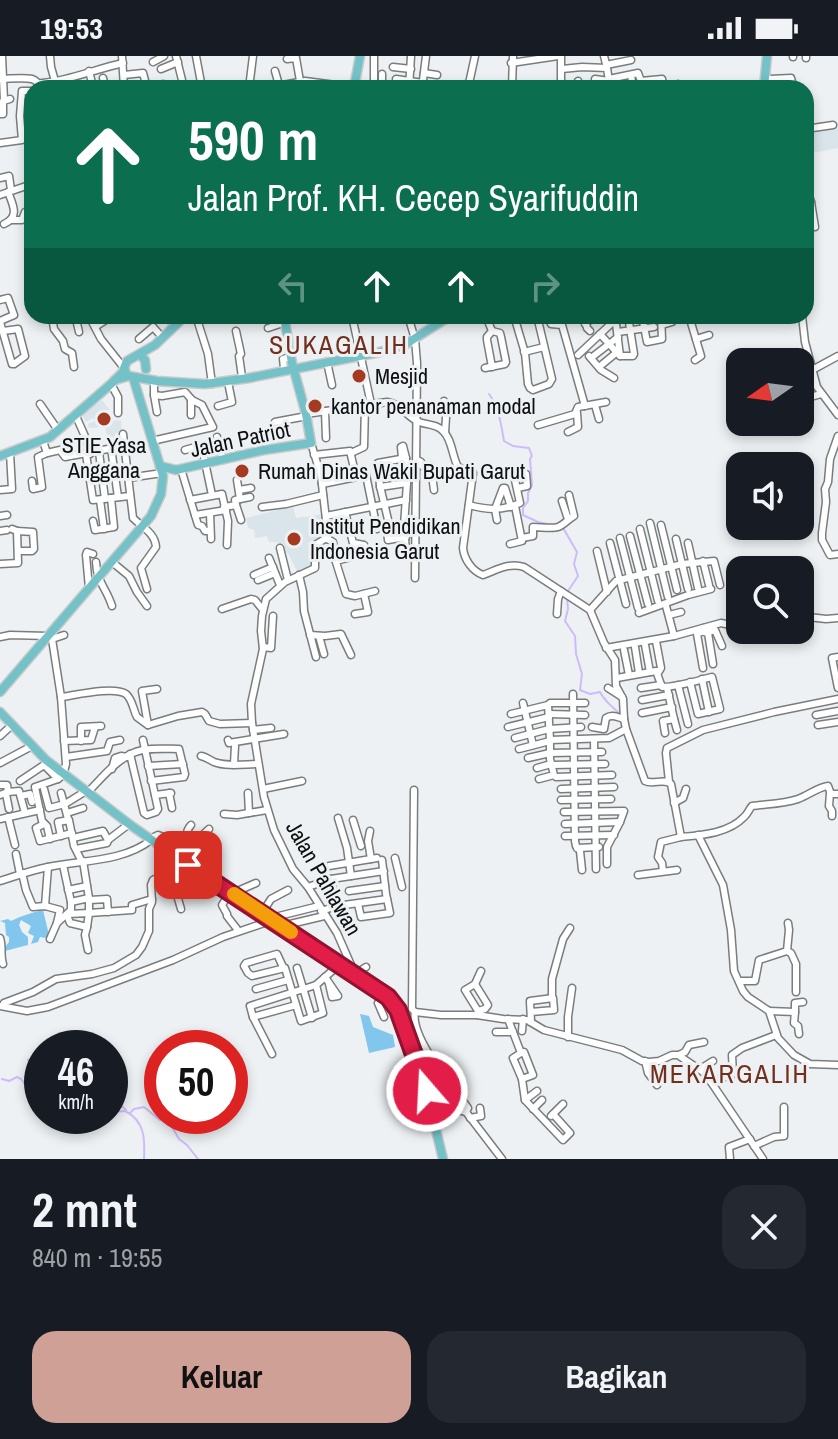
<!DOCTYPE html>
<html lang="id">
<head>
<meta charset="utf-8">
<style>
  :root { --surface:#171b24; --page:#242831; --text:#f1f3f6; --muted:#9ea1a6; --accent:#cea096 }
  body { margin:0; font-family:"Archivo Narrow",sans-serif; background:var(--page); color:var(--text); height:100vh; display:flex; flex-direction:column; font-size:30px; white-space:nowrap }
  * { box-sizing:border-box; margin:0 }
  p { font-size:26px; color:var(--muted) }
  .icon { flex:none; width:44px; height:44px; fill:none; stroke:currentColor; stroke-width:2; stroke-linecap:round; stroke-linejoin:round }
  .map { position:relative; height:1103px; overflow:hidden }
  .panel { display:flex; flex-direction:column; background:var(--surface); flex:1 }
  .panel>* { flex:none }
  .top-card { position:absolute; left:24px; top:24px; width:790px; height:244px; border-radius:24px; box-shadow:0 4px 12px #0003; background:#0b6e4f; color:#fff; overflow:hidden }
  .needle { width:52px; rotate:256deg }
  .tools { position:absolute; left:726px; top:292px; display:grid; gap:16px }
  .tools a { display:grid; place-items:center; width:88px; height:88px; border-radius:16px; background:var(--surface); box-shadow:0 4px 12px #0003; font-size:40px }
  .speed { position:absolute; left:24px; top:974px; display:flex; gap:16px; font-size:40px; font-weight:700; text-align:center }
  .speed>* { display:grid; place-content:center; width:104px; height:104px; border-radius:50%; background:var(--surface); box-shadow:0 4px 12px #0003; line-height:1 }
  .speed small { font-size:20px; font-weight:400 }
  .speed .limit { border:12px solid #d22; background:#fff; color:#111 }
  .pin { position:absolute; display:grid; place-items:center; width:68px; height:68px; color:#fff; margin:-34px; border-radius:16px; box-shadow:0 4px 12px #0006 }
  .me { position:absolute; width:88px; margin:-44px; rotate:341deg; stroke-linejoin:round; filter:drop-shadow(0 0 6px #0008) }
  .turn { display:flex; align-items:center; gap:28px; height:168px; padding:0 32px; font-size:36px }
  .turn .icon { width:104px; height:104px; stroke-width:2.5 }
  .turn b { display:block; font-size:56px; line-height:68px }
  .lanes { display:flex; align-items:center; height:76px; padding:0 32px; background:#0003; justify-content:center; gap:40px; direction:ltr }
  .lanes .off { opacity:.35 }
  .round { display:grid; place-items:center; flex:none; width:84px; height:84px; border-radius:24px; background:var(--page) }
  .headline { display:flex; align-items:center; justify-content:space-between; height:136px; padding:0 32px }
  h1 { font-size:48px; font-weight:700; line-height:60px }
  .primary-button { display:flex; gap:16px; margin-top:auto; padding:16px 32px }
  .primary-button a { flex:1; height:92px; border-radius:24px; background:var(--accent); color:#111; font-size:32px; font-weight:700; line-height:92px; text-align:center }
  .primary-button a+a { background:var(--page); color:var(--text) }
  .status { display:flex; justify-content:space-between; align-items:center; height:56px; padding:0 40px; background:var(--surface); direction:ltr }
  .status svg { height:22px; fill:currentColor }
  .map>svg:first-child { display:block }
</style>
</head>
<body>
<div class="status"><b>19:53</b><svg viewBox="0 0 49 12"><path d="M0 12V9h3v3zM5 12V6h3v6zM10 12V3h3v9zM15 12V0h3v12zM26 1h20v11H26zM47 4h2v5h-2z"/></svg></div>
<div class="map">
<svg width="838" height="1103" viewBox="0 0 838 1103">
  <rect width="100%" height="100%" fill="#edf1f3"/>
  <g fill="#dae4eb">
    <polygon points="838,68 838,92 818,96 806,94 806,74"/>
    <polygon points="102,344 109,353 107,358 113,365 121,364 122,376 115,377 115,381 108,382 105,371 89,372 88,368 97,364 92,362 86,366 82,359"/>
    <polygon points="293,450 296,462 324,458 326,476 323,482 315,485 312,511 298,517 288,497 285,496 284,488 278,489 277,486 269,486 267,480 255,482 254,474 248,472 246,462"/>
  </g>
  <g fill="#81c6ed">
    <path d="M43,854l7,29 -3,1 -1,-2 -6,-1 -2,5 -7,2 3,-8 -6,-3 3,-7 -10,-6 -2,5 3,7 6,5v8l-27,7 8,-10v-5l-3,-2 -1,-12 -5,-2 8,-2 3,2c10,-5 20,-8 32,-11z"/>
    <polygon points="360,958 369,960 373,971 393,979 395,991 369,997"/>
  </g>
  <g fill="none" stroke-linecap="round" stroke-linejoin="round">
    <g stroke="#cebbf9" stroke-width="2">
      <path d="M489,338c10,14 12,30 15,47l9,5 16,2 3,8 -2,3 2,26 -4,8v8l-5,7v7l15,7 14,3"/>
      <polyline points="562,470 577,496 574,508 578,520 568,535"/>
      <path d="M567,541l1,12 -3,12 10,15 1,18 6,20 -2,16 10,4 10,-2c4,8 15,18 22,23"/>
      <polyline points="28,1004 42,998"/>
      <polyline points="2,1023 9,1025 17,1021 21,1023 30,1035 29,1043 42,1046"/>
      <polyline points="110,1046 118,1047 126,1054"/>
      <path d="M110,1056l15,-1c20,10 20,28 19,48"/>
      <polyline points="130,1057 134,1053 144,1051 160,1064 169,1066 179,1083 187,1089 198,1103"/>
    </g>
    <defs>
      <g id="minor">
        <polyline points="2,0 4,44"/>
        <polyline points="50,0 51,11 57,32"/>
        <polyline points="122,0 124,32 146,28"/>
        <polyline points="176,0 184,32"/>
        <polyline points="196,0 202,32"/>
        <polyline points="374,0 374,32"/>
        <polyline points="561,0 561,32"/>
        <polyline points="604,0 607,12"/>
        <polyline points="806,0 806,2"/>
        <polyline points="793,1 793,0"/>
        <polyline points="287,3 296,2 300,25"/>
        <polyline points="153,6 164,0"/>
        <polyline points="511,7 558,0"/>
        <polyline points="606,9 631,4"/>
        <polyline points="393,11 411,13"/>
        <polyline points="161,13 178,6"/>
        <polyline points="562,13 582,11 607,12 610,32"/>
        <polyline points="89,15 93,31 98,30"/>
        <polyline points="275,15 279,29"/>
        <polyline points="424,17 437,19"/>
        <polyline points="124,19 143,17 147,32"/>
        <polyline points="631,19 633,32"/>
        <polyline points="103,22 105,32"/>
        <path d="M0,23c9,0 23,-2 32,0 10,4 0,5 11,4 28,-3 53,-14 80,-20"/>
        <polyline points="396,23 423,27"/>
        <polyline points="595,23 609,25"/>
        <polyline points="609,23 638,17 641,25"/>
        <polyline points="770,23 791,22 793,29"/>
        <polyline points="163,28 164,32"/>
        <polyline points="678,28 679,32"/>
        <polyline points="249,32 253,0"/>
        <polyline points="266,32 305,25 359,32"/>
        <polyline points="382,32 382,18"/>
        <polyline points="409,32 411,0"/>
        <polyline points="422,32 426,0"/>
        <polyline points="468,32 475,0"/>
        <polyline points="512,32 513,0"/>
        <polyline points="577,32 578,25"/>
        <polyline points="643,32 641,25 662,23 664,32"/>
        <polyline points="0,58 3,58 3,45 10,43"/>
        <polyline points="806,73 833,69"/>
        <polyline points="0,87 22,84 20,60 22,35 32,35"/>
        <polyline points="0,122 9,120 11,134"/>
        <polyline points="806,131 811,146 806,147"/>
        <polyline points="0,139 32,128"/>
        <polyline points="811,146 815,171"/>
        <polyline points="12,164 22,164 25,156 32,155"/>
        <path d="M4,168c16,-7 9,-19 4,-32"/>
        <polyline points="0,244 8,242 14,259 0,265"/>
        <polyline points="52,260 54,273 63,285 65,293 72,297 74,311"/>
        <polyline points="89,260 101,283 124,312"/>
        <polyline points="168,260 174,270"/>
        <polyline points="196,260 208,298 212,328"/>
        <polyline points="352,260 371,348"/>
        <polyline points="408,260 415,283 417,307 415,522"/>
        <polyline points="486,260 492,275 487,281 487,284 492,311"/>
        <polyline points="514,260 525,297 528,328 530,332 533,334 549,328 552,323 537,260"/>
        <polyline points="548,260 551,268 562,269 585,350"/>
        <polyline points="584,260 587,272 590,275"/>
        <polyline points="615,260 620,300 633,300 634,298 628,260"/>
        <polyline points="642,260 647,286 662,283 661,260"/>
        <polyline points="689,260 701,300 695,304"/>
        <polyline points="802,260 805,286 817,331 838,359"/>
        <polyline points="437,261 438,260"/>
        <polyline points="145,262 147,260"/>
        <polyline points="286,264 298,260"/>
        <polyline points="0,266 12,308 14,308 25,300 18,273 3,275"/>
        <polyline points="585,268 595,260"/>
        <polyline points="662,269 672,266 672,260"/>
        <polyline points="95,271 112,260"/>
        <polyline points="268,272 286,266"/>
        <polyline points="236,275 241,298 239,300 242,321"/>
        <polyline points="79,276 76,263 81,260"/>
        <polyline points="618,276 654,271"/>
        <polyline points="600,278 620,300"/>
        <polyline points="139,283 153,271 162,281"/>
        <polyline points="696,283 709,279"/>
        <polyline points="276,286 289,284"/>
        <polyline points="524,296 544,291"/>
        <polyline points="578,299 615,264"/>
        <polyline points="589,300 601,314 614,322"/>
        <polyline points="591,302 618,281"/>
        <polyline points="327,306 332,329"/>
        <polyline points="599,311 616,297"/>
        <polyline points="284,312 283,303 291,301"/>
        <polyline points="485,312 505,308 506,306 501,281 500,277 492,275"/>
        <polyline points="814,313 838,300"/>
        <polyline points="111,328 118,341 118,357"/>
        <polyline points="154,339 157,356"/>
        <polyline points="191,343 191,359"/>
        <polyline points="800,344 821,338"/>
        <polyline points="444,345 446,361 445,377"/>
        <polyline points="40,348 58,374"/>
        <polyline points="595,349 599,363"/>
        <polyline points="218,350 232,346 228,326"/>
        <polyline points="325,355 326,382"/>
        <path d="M306,358l81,-12c14,2 20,15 32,20 8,3 18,2 24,9 9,8 9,25 15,36l15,6 -10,75c1,11 9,23 20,27 14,-5 26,-13 41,-8l66,43 14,33 11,17 1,26 7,13 1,20 2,10 -17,9 -59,2 -2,-35 -37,9"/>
        <polyline points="76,360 87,385 90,398"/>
        <polyline points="275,366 307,360"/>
        <polyline points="538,369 575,358 578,351 606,346"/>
        <polyline points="568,376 578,371 577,357"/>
        <path d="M123,378l10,84c9,9 22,15 23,29l-15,21 6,21"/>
        <polyline points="838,380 830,403 828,426 825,433 826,446 822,477 822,484 830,499 838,498"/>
        <polyline points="217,381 223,404"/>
        <polyline points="43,385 47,397 60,394 65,401 124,390"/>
        <polyline points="152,385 213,371 202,349 192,344 185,336 162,340 154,339 154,324"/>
        <polyline points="311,387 321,420 328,481 315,489 315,512 285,526 266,543 262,560 261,575 263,593 251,648 252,667 264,741 274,774 293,813 308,831 337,877 355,918 366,911"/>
        <polyline points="111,392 118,441"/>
        <polyline points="185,394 199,390 202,392 212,439"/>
        <polyline points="99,396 105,443"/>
        <polyline points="351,397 364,391 365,349"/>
        <polyline points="86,398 93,444 130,440"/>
        <polyline points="314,399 350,395 356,421"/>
        <polyline points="402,402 401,391 403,390 406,402"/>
        <polyline points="417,404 421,406 422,410 431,410 433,415 432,419 434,434"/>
        <polyline points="181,413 198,469 202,470 205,475 210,475"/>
        <polyline points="379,419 407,413"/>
        <polyline points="128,422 162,417"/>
        <polyline points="237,424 240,443"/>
        <polyline points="32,425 33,433 42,431 38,401 47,397"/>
        <polyline points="322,428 366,419 377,473"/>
        <polyline points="380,431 407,427"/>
        <polyline points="518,432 527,430 526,418"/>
        <polyline points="0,434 12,433 10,397"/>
        <polyline points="239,434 251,432"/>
        <polyline points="100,444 104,473"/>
        <polyline points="190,444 222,438 228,465 227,489"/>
        <polyline points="562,445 568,463"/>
        <polyline points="236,449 235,444 250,441"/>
        <path d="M469,449c18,5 33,6 51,-2l-5,-23"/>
        <polyline points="224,451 236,449 241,464"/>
        <polyline points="262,451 286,448 323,439"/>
        <polyline points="345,456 353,487 364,489"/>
        <polyline points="210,457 211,483"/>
        <polyline points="195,459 226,454"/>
        <polyline points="0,460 7,459"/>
        <polyline points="326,460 406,444"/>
        <polyline points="497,464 495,453 503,432 505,432 511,451"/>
        <polyline points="93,465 95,474 114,471 111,442"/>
        <polyline points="650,467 668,541"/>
        <polyline points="661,469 677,534"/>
        <polyline points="390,472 405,471 406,481 388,484 387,475 390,472 380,430 378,407 406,402 407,427 404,470"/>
        <polyline points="640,473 658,545"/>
        <polyline points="0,475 7,474"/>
        <polyline points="17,475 33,476 34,493 32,495 18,495"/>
        <polyline points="630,480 648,548"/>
        <polyline points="405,482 406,495"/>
        <path d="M522,482l11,-2v-9c8,0 19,2 25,0 6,-2 10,-8 16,-11l-5,-21"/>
        <polyline points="620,482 638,552"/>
        <polyline points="327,483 333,486 335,503 346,538 355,540 375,535"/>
        <polyline points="676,483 688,533"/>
        <polyline points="610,487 626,548"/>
        <polyline points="688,487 698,532"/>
        <polyline points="510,488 522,485 515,450"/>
        <polyline points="280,492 288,524"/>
        <polyline points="597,495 607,536"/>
        <polyline points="269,502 280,529"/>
        <polyline points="336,505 351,501"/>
        <polyline points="703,505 709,529"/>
        <path d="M96,506c1,21 10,25 16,44"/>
        <polyline points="112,506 129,520 137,536 147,550"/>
        <polyline points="0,508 18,507 17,475 12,473"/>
        <polyline points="254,519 273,511"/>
        <polyline points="299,519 303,536 304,555 316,601"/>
        <polyline points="258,524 275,517"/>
        <polyline points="89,532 86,499 87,496 93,498"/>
        <polyline points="666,550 674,580"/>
        <polyline points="222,553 251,543 255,544 263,554"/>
        <polyline points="590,554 616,525 682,508 714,505 720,529"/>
        <polyline points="639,557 688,539 711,533"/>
        <polyline points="355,558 368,556 364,538"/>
        <polyline points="557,558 558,543 561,535"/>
        <polyline points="669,559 681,556"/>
        <polyline points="800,560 826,563 838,562"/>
        <polyline points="703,572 704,576 708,577 713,608"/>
        <polyline points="701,576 697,578 703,612"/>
        <polyline points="708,576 715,574 722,590"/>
        <path d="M50,579l2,4 9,58c15,-2 53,-11 65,-3 7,6 7,16 11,23l11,8 30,-9 24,-4 3,2 4,7 11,3 32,-1"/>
        <polyline points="310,579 325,580 341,578 351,599"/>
        <polyline points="319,580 324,598"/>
        <polyline points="0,581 10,579 48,580"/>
        <polyline points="52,583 64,579"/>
        <polyline points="656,585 661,612 658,617"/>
        <polyline points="645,589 650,616"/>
        <polyline points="263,591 271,592 273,560"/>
        <polyline points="635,591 639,617"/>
        <polyline points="606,592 674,580 721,567 740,571"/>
        <polyline points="624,594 629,619"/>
        <polyline points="838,601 832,602 838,632"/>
        <path d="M617,622l39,-7 6,16c16,0 34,-6 50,-10l8,32 -22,5 -8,-32"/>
        <polyline points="702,623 709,656"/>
        <polyline points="678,629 688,668"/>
        <polyline points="608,632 622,641"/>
        <polyline points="641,632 661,629"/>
        <polyline points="573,638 575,785 576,790 580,795 582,814"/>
        <polyline points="642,644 669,639"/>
        <polyline points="523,647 533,689"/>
        <polyline points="548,649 550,647 585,647"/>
        <polyline points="642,657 672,651"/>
        <polyline points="549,658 585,659"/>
        <polyline points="816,659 838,655"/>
        <polyline points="674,663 677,674"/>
        <polyline points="148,669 142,635 157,633"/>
        <polyline points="818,669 838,666"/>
        <polyline points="508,671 549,661"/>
        <path d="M592,671l12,2 2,-11c6,-4 11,-1 18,1"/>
        <path d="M626,673l19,52c8,4 19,-3 26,3l10,53c22,-2 48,-4 63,-20 4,-3 5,-8 8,-11 15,-2 32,-2 46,-7 11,-4 20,-12 30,-13l3,8h7"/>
        <polyline points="253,674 271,672"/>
        <polyline points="665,677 663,665 674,663 667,632"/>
        <polyline points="0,680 12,669"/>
        <polyline points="515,682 549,673 581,671"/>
        <polyline points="594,683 596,813"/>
        <polyline points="228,684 229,687 284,678"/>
        <polyline points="64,685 91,684 95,671"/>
        <polyline points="81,685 81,671 101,670"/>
        <polyline points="519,693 550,685"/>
        <polyline points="130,698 144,757 147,759 156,756 158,753 143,684"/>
        <path d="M201,700c5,1 9,4 13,6 13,5 31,2 44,2"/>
        <polyline points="66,701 107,695 110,686 120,684"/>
        <polyline points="528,702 550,697 602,696"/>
        <polyline points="0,707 32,690"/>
        <polyline points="234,708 235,690"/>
        <polyline points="552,709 605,708"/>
        <polyline points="148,710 183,708"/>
        <polyline points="537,712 551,708"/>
        <polyline points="112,713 115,702 121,700 127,701"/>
        <polyline points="556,721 612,719"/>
        <polyline points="539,723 554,719 550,703 550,684"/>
        <polyline points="20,725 44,709 58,723 63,719 66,708 61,641"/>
        <polyline points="669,726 666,697 667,692 703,674 774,656 838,643"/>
        <polyline points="0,729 7,729 8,736"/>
        <polyline points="44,733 49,752 65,748 86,735"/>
        <polyline points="263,733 302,725"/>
        <polyline points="561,733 614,731"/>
        <polyline points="414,734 412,953 415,956 441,959 477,959 503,963 527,964 544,974 622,994 642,1005 649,1006 659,1005 672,999 678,999 703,1016 711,1026 733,1018 732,999 742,992 776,979"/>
        <path d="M88,736c13,-13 27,-31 45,-39 13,-6 33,-4 46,-4l6,25 -1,3 -33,4"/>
        <polyline points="61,737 68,763"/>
        <polyline points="169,737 172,752"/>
        <polyline points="248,737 249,757"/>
        <polyline points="830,737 829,750 832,755 832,760"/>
        <polyline points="6,738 9,753"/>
        <polyline points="0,739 8,736 19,735 25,757"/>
        <polyline points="155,739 171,737"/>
        <polyline points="21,740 30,738 32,746"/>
        <polyline points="561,744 611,743"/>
        <polyline points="674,747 683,742 686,733"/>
        <polyline points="564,756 624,755 620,766 607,791 607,808"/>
        <polyline points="67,757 83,752"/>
        <polyline points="224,758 237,759 267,754"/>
        <polyline points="8,761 15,789"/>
        <polyline points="338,762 347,792 351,820"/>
        <polyline points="0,763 40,754"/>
        <polyline points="353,764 361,790"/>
        <polyline points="44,768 36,772 40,785 72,777"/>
        <polyline points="565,768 620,766"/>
        <polyline points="370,775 368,785 371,803"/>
        <polyline points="698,779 723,829 731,874 734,915 743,935 748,941 769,955 778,982 794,999 810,1008 838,1009"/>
        <polyline points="61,780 58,766 69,764 74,790 82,806"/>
        <polyline points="565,780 614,779"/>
        <polyline points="73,782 103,775 108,784 107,787 76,793"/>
        <polyline points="50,783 47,770 42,765 35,731 58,723"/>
        <polyline points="150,783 158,779 166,782"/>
        <polyline points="108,784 129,768"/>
        <polyline points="577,792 599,791"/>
        <polyline points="188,793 209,773"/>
        <polyline points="16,798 20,818"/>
        <polyline points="395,802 402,831"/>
        <polyline points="83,805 87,830"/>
        <polyline points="63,809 71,846 89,842 89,857 132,854 132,849 152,843"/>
        <path d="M188,809c4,-14 -8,-28 3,-40"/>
        <polyline points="329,810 377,802"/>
        <polyline points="170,815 181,853"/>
        <polyline points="663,815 662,807 658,801 661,786 681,781"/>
        <polyline points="22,817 26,834 33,851 45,850 60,854 57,867"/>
        <polyline points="638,819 677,814"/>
        <polyline points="331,823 335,847"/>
        <path d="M0,825c16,-5 32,-11 48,-14 34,-7 75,-5 103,-27"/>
        <polyline points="308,831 331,823 384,815"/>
        <polyline points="68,834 87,830 89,842"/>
        <polyline points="349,835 385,830"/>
        <polyline points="230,836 222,849 227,858 227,860 237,873"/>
        <polyline points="233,837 256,827"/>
        <polyline points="90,844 107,843 108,856"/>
        <polyline points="358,848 361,861 390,857 386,838 382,804"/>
        <polyline points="45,850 48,811"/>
        <polyline points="321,855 337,850 387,843"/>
        <polyline points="262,857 271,843 288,834"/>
        <polyline points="68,858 89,857 87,871"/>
        <polyline points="67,859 70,867 87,871 85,879 88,894"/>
        <polyline points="271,862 319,850"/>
        <polyline points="282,870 324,860"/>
        <path d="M0,882c3,9 0,17 3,26"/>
        <polyline points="50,883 57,867 71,854 71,846"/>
        <polyline points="787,895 791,897 796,908 796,936"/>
        <polyline points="283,911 277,898 246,907 244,910 248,917 252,920 285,912 301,965 323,957 316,929"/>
        <polyline points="297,912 312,962"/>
        <polyline points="325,921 338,940 332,941 329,928"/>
        <polyline points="739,925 755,925 759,904 787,895 789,874 788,867"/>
        <polyline points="475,928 488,949 485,953 478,955"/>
        <polyline points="256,933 288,924"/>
        <polyline points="552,941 552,923 563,883 570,872"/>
        <polyline points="4,947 33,936 56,923 92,918 114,912 136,899 142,891 149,875 149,853 152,846 151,829 153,824 167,817 183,806"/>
        <polyline points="0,950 27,955 48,951 173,904 223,881 273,864"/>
        <polyline points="769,955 795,956 794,967 798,970 799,978"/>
        <path d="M415,956c-5,26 38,75 53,96l-2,4"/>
        <polyline points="795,956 795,947 803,946"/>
        <polyline points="477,959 478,955 465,934 475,928 481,915"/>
        <polyline points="253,961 296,949"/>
        <polyline points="384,961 378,947 384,939"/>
        <polyline points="508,963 521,997 524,996 533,1019 522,1023 513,1002 521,997"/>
        <polyline points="531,966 530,945 553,942 554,954 531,956"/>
        <polyline points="522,975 523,963"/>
        <polyline points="496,976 513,976"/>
        <polyline points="568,981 568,961 572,932"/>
        <polyline points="272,998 253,961 250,950 316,929 340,908"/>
        <polyline points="679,999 685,996 689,989 704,986"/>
        <polyline points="645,1005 648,1017 657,1029"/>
        <polyline points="700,1013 713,1005"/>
        <polyline points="522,1023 525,1044 563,1084 570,1077 553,1058"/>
        <polyline points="711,1026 763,1103"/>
        <polyline points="425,1027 445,1020"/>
        <polyline points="525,1044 537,1035"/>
        <polyline points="533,1053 542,1044"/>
        <path d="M433,1056c10,-1 23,-3 33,0l36,47"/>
        <polyline points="551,1060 563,1048"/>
        <polyline points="470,1062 481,1060 480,1052"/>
        <polyline points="754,1090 774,1081 784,1080 784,1051"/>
        <polyline points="730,1103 729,1091 750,1083"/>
      </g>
      <g id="major">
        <polyline points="354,32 360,0"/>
        <polyline points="764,32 767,0"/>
        <polyline points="140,299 145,304 146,313"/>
        <polyline points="126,317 124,312 127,305 155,289 185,260"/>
        <polyline points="115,324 129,320 157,325 205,328 249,322 380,296 406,288 450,260"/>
        <polyline points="0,400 50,381 111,328 125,314"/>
        <polyline points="160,410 176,414 264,394 311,387 306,358 292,307 284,260"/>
        <polyline points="0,636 151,460 161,438 163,420 133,321"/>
        <polyline points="0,656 46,704 129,768 183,806 355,918 392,945 401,960 424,1024 443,1103"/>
      </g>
    </defs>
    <use href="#minor" stroke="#7a7d7e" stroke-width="9"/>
    <use href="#major" stroke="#cacaca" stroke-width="11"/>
    <use href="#minor" stroke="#fff" stroke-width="6"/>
    <use href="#major" stroke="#74c2c8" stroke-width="8"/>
  </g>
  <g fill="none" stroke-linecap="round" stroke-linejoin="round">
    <defs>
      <polyline id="route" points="188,809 388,941 398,954 427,1035"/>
    </defs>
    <use href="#route" stroke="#92132f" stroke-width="20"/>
    <use href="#route" stroke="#e11d48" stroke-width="14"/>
    <polyline stroke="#f59e0b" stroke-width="14" points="234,838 291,876"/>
  </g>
  <g fill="#a43b20" stroke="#edf1f3" stroke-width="3">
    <circle cx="359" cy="320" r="8"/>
    <circle cx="315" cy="350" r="8"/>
    <circle cx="104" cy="363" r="8"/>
    <circle cx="242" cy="415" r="8"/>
    <circle cx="294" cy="483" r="8"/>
  </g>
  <g text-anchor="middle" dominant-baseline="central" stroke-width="6" stroke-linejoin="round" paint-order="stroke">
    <g font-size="22" fill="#0e0f10" stroke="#edf1f3" text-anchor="start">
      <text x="375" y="320">Mesjid</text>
      <text x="331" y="350">kantor penanaman modal</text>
      <text x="104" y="389" text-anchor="middle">STIE Yasa<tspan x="104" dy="25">Anggana</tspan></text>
      <text x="258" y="415">Rumah Dinas Wakil Bupati Garut</text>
      <text x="310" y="470">Institut Pendidikan<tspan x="310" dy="25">Indonesia Garut</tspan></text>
    </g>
    <g font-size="22" fill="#0e0f10" stroke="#edf1f3">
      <text transform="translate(240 383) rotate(-12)">Jalan Patriot</text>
      <text transform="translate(324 822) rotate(60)">Jalan Pahlawan</text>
    </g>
    <g font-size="26" letter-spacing="2" fill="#732f1e" stroke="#edf1f3">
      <text x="339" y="288">SUKAGALIH</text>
      <text x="730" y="1017">MEKARGALIH</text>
    </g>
  </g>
</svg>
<div class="tools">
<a><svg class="needle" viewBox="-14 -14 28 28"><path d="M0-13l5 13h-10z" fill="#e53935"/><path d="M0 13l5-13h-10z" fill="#9ea1a6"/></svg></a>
<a><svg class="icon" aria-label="sound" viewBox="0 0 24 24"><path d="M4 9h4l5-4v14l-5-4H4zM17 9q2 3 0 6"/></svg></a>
<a><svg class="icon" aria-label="search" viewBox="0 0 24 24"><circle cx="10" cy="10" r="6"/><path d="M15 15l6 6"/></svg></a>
</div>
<div class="speed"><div>46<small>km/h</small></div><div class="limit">50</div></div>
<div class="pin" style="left:188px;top:809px;background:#d93025"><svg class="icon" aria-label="arrive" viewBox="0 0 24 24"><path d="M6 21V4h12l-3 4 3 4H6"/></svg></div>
<svg class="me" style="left:427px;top:1035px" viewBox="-20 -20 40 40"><circle r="17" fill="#e11d48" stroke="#fff" stroke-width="3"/><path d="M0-11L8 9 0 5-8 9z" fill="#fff"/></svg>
<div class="top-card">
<div class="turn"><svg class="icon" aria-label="ahead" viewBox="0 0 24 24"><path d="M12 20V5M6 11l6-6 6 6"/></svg><div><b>590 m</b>Jalan Prof. KH. Cecep Syarifuddin</div></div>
<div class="lanes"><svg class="icon off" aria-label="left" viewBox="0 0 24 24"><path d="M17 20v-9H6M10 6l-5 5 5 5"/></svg><svg class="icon" aria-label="ahead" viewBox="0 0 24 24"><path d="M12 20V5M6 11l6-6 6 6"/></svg><svg class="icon" aria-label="ahead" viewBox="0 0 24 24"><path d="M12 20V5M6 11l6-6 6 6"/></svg><svg class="icon off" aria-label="right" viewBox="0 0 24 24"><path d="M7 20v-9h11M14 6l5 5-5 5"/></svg></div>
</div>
</div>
<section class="panel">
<div class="headline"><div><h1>2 mnt</h1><p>840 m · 19:55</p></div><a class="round"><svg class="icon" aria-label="close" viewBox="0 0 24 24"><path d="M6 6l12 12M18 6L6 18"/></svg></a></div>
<div class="primary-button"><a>Keluar</a><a>Bagikan</a></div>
</section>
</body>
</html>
